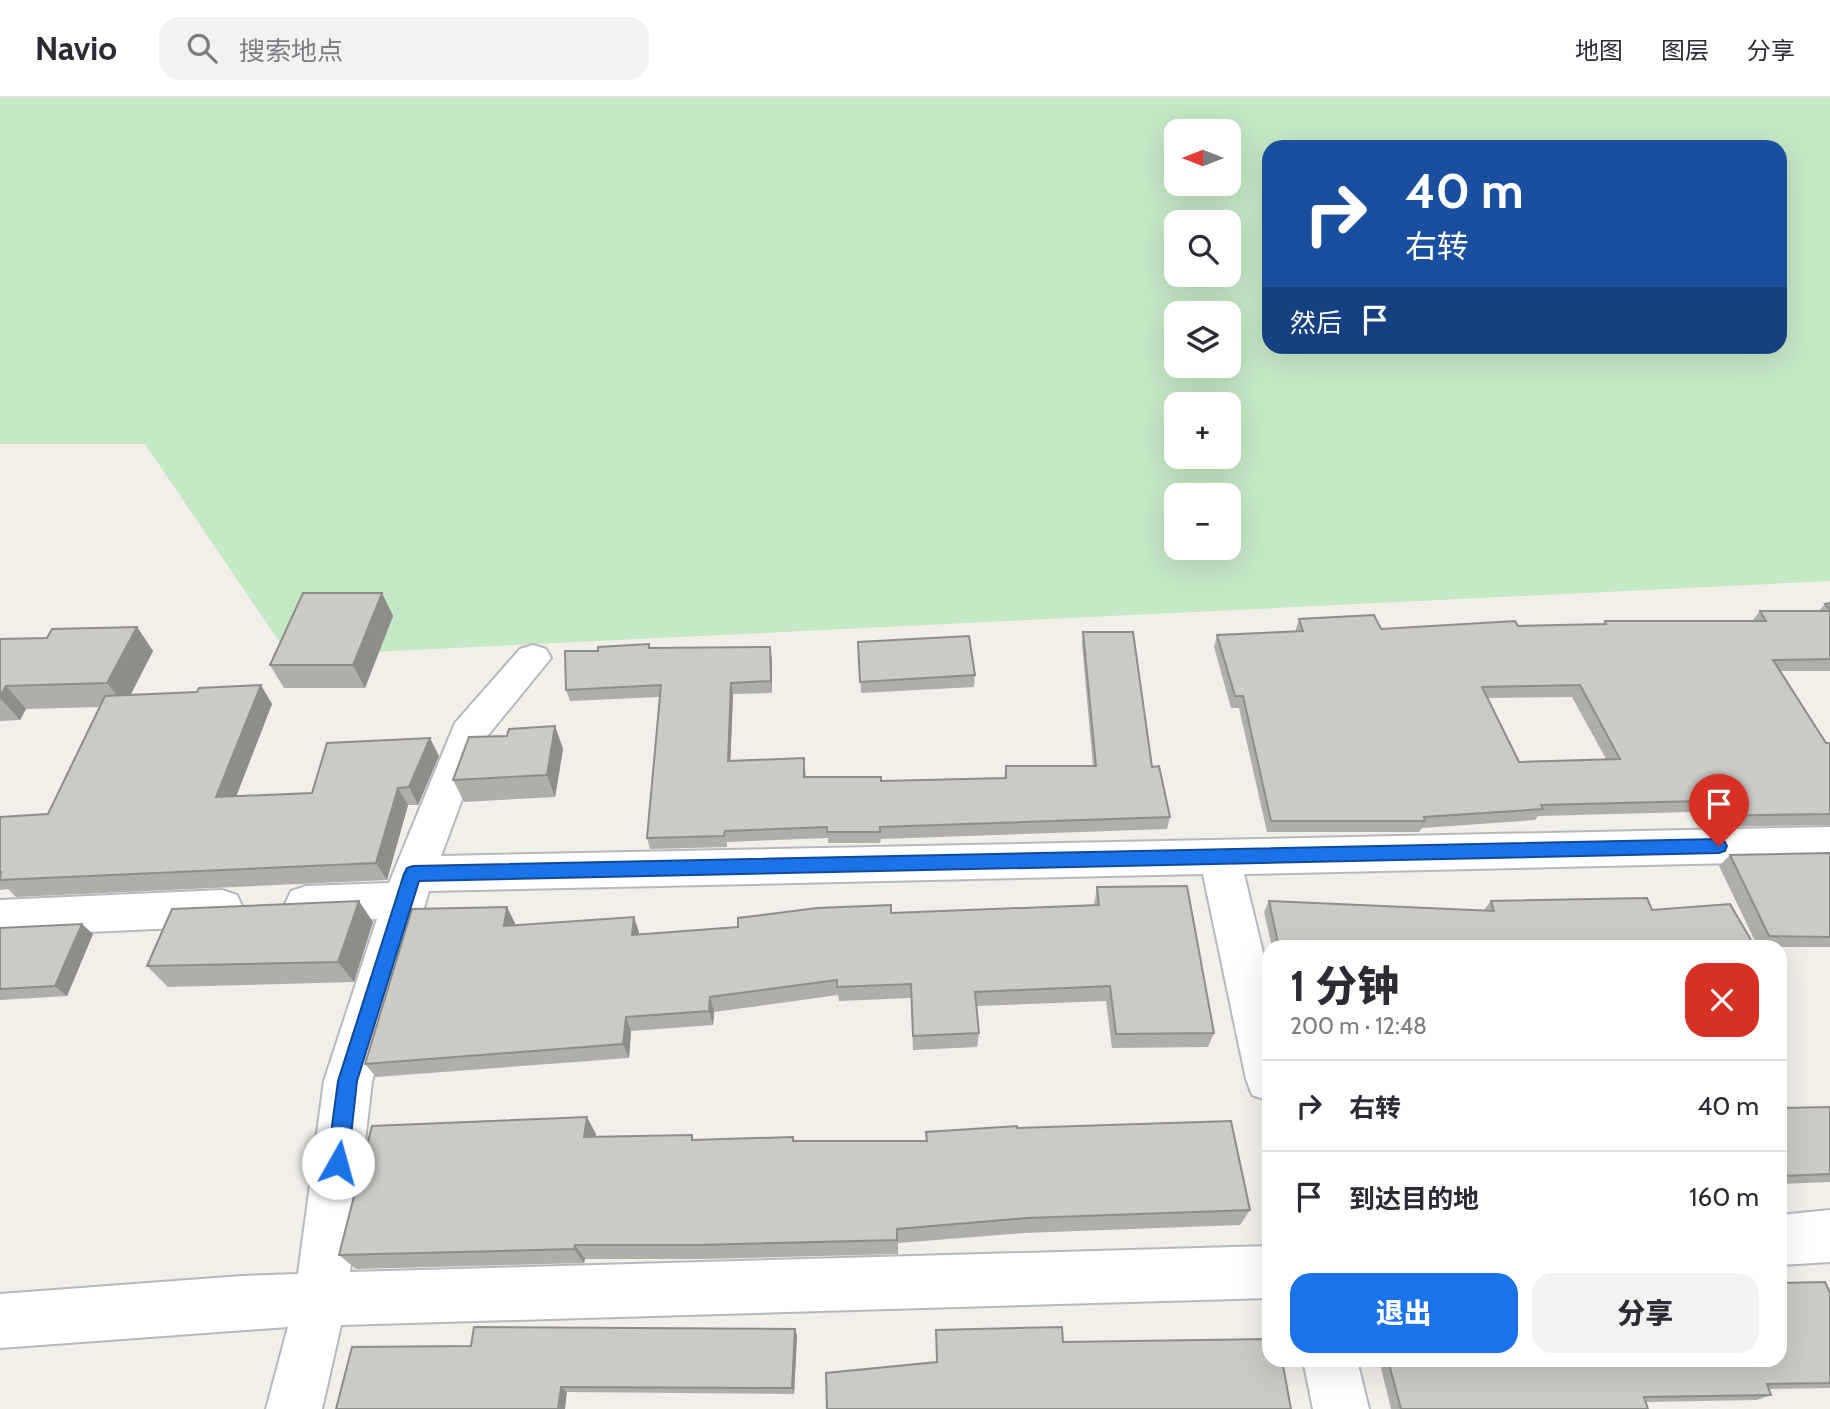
<!DOCTYPE html>
<html lang="zh">
<head>
<meta charset="utf-8">
<style>
  :root { --surface:#fff; --page:#f2f2f3; --text:#2b2b33; --muted:#7c7c81; --line:#e1e1e2; --accent:#1a73e8 }
  body { margin:0; font-family:Cabin,"Noto Sans SC",sans-serif; background:var(--page); color:var(--text); height:100vh; display:flex; flex-direction:column; font-size:26px; white-space:nowrap }
  * { box-sizing:border-box; margin:0 }
  p { font-size:23px; color:var(--muted) }
  .icon { flex:none; width:38px; height:38px; fill:none; stroke:currentColor; stroke-width:2; stroke-linecap:round; stroke-linejoin:round }
  .map { position:relative; flex:1; overflow:hidden }
  .sheet { position:absolute; left:1262px; top:842px; width:525px; height:427px; display:flex; flex-direction:column; background:var(--surface); border-radius:21px; box-shadow:0 7px 28px #0002 }
  .sheet>* { flex:none }
  .top-card { position:absolute; left:1262px; top:42px; width:525px; height:214px; border-radius:21px; box-shadow:0 7px 28px #0002; background:#1a4fa0; color:#fff; overflow:hidden }
  .needle { width:46px; rotate:270deg }
  .buttons { position:absolute; left:1164px; top:21px; display:grid; gap:14px }
  .buttons a { display:grid; place-items:center; width:77px; height:77px; border-radius:14px; background:var(--surface); box-shadow:0 7px 28px #0002; font-size:35px }
  .pin { position:absolute; display:grid; place-items:center; width:60px; height:60px; color:#fff; margin:-72px -30px; border-radius:50% 50% 50% 0; rotate:-45deg; box-shadow:0 0 7px #0007 }
  .pin .icon { rotate:45deg }
  .me { position:absolute; width:77px; margin:-38px; rotate:7deg; stroke-linejoin:round; filter:drop-shadow(0 0 5px #0008) }
  .turn { display:flex; align-items:center; gap:24px; height:147px; padding:0 28px; font-size:32px }
  .turn .icon { width:91px; height:91px; stroke-width:2.5 }
  .turn b { display:block; font-size:49px; line-height:60px }
  .then { display:flex; align-items:center; height:66px; padding:0 28px; background:#0003; gap:14px; font-size:26px }
  .round { display:grid; place-items:center; flex:none; width:74px; height:74px; border-radius:21px; background:var(--page) }
  .headline { display:flex; align-items:center; justify-content:space-between; height:119px; padding:0 28px }
  h1 { font-size:42px; font-weight:800; line-height:52px }
  .action { display:flex; gap:14px; margin-top:auto; padding:14px 28px }
  .action a { flex:1; height:80px; border-radius:21px; background:var(--accent); color:#fff; font-size:28px; font-weight:800; line-height:80px; text-align:center }
  .action a+a { background:var(--page); color:var(--text) }
  ul { padding:0; list-style:none }
  li { display:flex; align-items:center; gap:21px; height:91px; padding:0 28px; border-top:2px solid var(--line) }
  li div { flex:1 }
  li b { display:block; font-size:26px }
  li em { font-style:normal }
  header { display:flex; align-items:center; gap:42px; box-sizing:border-box; height:98px; padding:0 35px; background:var(--surface); border-bottom:2px solid var(--line) }
  header strong { font-size:33px }
  nav { display:flex; gap:38px; margin-inline-start:auto; font-size:24px }
  .search { width:490px; height:63px; background:var(--page); display:flex; align-items:center; gap:18px; box-sizing:border-box; padding:0 24px; border-radius:21px; color:var(--muted); font-size:26px }
  .map>svg:first-child { display:block }
</style>
</head>
<body>
<header>
<strong>Navio</strong>
<div class="search"><svg class="icon" aria-label="search" viewBox="0 0 24 24"><circle cx="10" cy="10" r="6"/><path d="M15 15l6 6"/></svg>搜索地点</div>
<nav><a>地图</a><a>图层</a><a>分享</a></nav>
</header>
<div class="map">
<svg width="1830" height="1311" viewBox="0 0 1830 1311">
  <rect width="100%" height="100%" fill="#f1efe8"/>
  <path fill="#c5e8c5" fill-rule="evenodd" d="M0,0h1830v483l-1541,75 -144,-212h-145zM1176,33h52v53h-52zM1269,49h511v199h-511zM1176,124h52v53h-52zM1176,215h52v53h-52zM1176,306h52v53h-52zM1176,397h52v53h-52z"/>
  <g fill="none" stroke-linecap="round" stroke-linejoin="round">
    <defs>
      <g id="street">
        <polygon points="533,547 546,551 551,560 484,642 441,758 1830,729 1830,763 1244,776 1269,879 1269,1003 1252,997 1246,981 1203,776 429,793 372,983 350,1174 1269,1148 1269,1200 341,1227 322,1311 266,1311 288,1229 0,1250 0,1196 242,1178 298,1176 324,983 377,821 306,824 291,819 285,806 291,793 306,788 389,785 455,625 520,551"/>
        <polygon points="222,792 237,797 243,810 237,823 222,828 0,838 0,802"/>
        <polygon points="1830,1112 1830,1164 1780,1167 1780,1117"/>
        <polygon points="1303,1262 1357,1262 1369,1311 1313,1311"/>
      </g>
    </defs>
    <use href="#street" stroke="#b5b8bc" stroke-width="4"/>
    <use href="#street" fill="#fff" fill-rule="evenodd"/>
  </g>
  <g fill="#afaea9" fill-rule="evenodd">
    <polygon points="382,495 393,518 365,590 284,590 270,567"/>
    <path d="M1830,505v68h-49l45,72h4v82l-131,2 -9,-15 -152,4 -3,4 -113,8 -3,4h-152l-28,-124h-8l-17,-61 3,-12 78,-3 4,-13 82,10 222,-5 2,-3h147l8,-10h59l6,-7zM1572,599l34,62 -87,3 -31,-64z"/>
    <polygon points="137,529 153,553 130,597 272,606 236,698 312,695 439,658 418,707 408,707 387,782 16,799 8,791 0,792 0,719 48,716 100,609 26,611 20,622 0,623 0,541 47,540"/>
    <polygon points="1083,534 1152,669 1170,719 1167,731 881,741 880,745 828,745 828,740 727,744 727,749 650,751 647,740 660,599 570,603 566,592 598,553 649,546 650,550 772,561 772,595 733,596 730,663 804,660 806,679 881,683 1004,680 1006,668 1093,668 1082,546"/>
    <polygon points="858,544 975,577 974,589 861,595"/>
    <polygon points="555,628 563,651 555,699 464,704 453,682 507,638"/>
    <polygon points="1830,755 1830,849 1758,849 1719,768 1730,757"/>
    <polygon points="1097,789 1214,935 1208,949 1112,950 1106,903 976,908 979,935 977,949 913,952 911,900 839,903 838,897 714,914 713,927 631,933 629,960 376,979 365,966 515,825 514,827 639,834 639,836 738,829 891,815 1094,807"/>
    <polygon points="1269,803 1484,812 1491,803 1652,812 1755,849 1272,849 1264,814"/>
    <polygon points="373,824 354,884 168,889 147,868"/>
    <polygon points="0,830 93,836 67,898 0,902"/>
    <polygon points="1830,1009 1830,1084 1780,1086 1780,1010"/>
    <polygon points="1017,1030 1250,1112 1240,1127 1024,1135 898,1145 898,1156 704,1161 585,1161 584,1165 356,1171 339,1157 596,1036 596,1039 694,1042 793,1039 794,1043 926,1043 926,1034"/>
    <polygon points="1830,1195 1830,1290 1769,1291 1771,1297 1757,1302 1646,1304 1648,1311 1391,1311 1379,1262 1780,1262"/>
    <polygon points="795,1231 797,1238 794,1296 567,1294 471,1248"/>
  </g>
  <g fill="#8f8d8a">
    <polygon points="382,495 393,518 365,590 353,567"/>
    <polygon points="137,529 153,553 125,608 107,585"/>
    <polygon points="770,549 772,561 772,595 771,583"/>
    <polygon points="731,585 733,596 730,675 728,663"/>
    <polygon points="261,587 272,606 229,717 216,699"/>
    <polygon points="6,588 26,611 20,622 0,600"/>
    <polygon points="555,628 563,651 555,699 547,677"/>
    <polygon points="430,640 439,658 418,707 409,689"/>
    <polygon points="398,690 408,707 387,782 376,765"/>
    <polygon points="359,803 373,824 354,884 338,864"/>
    <polygon points="507,809 515,825 512,843 504,828"/>
    <polygon points="634,819 639,834 638,852 632,837"/>
    <polygon points="82,826 93,836 67,898 55,888"/>
    <polygon points="710,899 714,914 713,927 709,913"/>
    <polygon points="626,919 631,933 629,960 623,946"/>
    <polygon points="587,1019 596,1036 594,1056 584,1039"/>
    <polygon points="575,1147 585,1161 584,1165 574,1151"/>
    <polygon points="795,1231 797,1238 794,1296 792,1290"/>
    <polygon points="561,1289 567,1294 565,1311 558,1311"/>
  </g>
  <g fill="#cccac5" stroke="#8f8d8a" stroke-width="2" fill-rule="evenodd">
    <polygon points="303,495 382,495 353,567 270,567"/>
    <polygon points="1830,505 1830,512 1825,506"/>
    <path d="M1760,513h70v48l-57,1 53,83h4v71l-121,2 -10,-15 -158,4 2,4 -119,8 1,4h-154l-28,-125h-8l-18,-61 86,-4 -4,-12 75,-4 7,14 134,-8 3,5 88,-2 -1,-3h161zM1580,587l40,74 -101,3 -37,-75z"/>
    <polygon points="137,529 107,585 6,588 0,598 0,541 47,540 52,531"/>
    <polygon points="1083,534 1133,534 1152,669 1159,668 1170,719 880,729 880,734 827,734 827,729 725,733 724,738 647,740 661,587 566,592 565,553 598,553 598,549 649,546 649,550 770,549 771,583 731,585 728,663 804,660 804,679 881,679 881,683 1006,680 1006,668 1096,668"/>
    <polygon points="969,538 975,577 860,584 858,544"/>
    <polygon points="261,587 216,699 312,695 327,645 430,640 409,689 398,690 376,765 0,782 1,774 0,774 0,719 48,716 105,598 197,594 199,590"/>
    <polygon points="555,628 547,677 453,682 469,639 507,638 509,631"/>
    <polygon points="1830,755 1830,839 1769,838 1730,757"/>
    <polygon points="1187,788 1214,935 1116,936 1110,888 975,894 979,935 913,938 911,886 837,889 837,882 710,899 709,913 626,919 623,946 365,966 412,811 507,809 504,828 634,819 632,837 738,829 738,820 817,810 891,807 891,815 1099,807 1097,789"/>
    <polygon points="1647,800 1652,812 1730,806 1755,849 1279,849 1269,803 1494,813 1491,803"/>
    <polygon points="359,803 338,864 147,868 172,811"/>
    <polygon points="82,826 55,888 0,891 0,830"/>
    <polygon points="1830,1009 1830,1076 1780,1078 1780,1010"/>
    <polygon points="587,1019 584,1039 692,1037 692,1042 793,1039 793,1043 927,1043 926,1034 1017,1028 1017,1030 1231,1023 1250,1112 1027,1120 897,1131 897,1142 697,1147 575,1147 574,1151 339,1157 372,1028"/>
    <polygon points="1825,1184 1830,1195 1830,1285 1767,1286 1771,1297 1644,1299 1648,1311 1401,1311 1388,1262 1780,1262 1780,1185"/>
    <polygon points="474,1229 795,1231 792,1290 561,1289 558,1311 336,1311 352,1249 471,1248"/>
    <polygon points="1062,1229 1063,1244 1269,1241 1269,1262 1282,1262 1291,1311 827,1311 826,1275 937,1264 936,1232"/>
  </g>
  <polygon fill="#1a73e8" stroke="#114b97" stroke-width="2" points="1719,741 1725,744 1727,748 1725,753 1719,755 419,783 357,983 348,1065 345,1072 338,1075 330,1072 327,1065 338,983 404,776 407,770 413,768"/>
</svg>
<div class="buttons">
<a><svg class="needle" viewBox="-14 -14 28 28"><path d="M0-13l5 13h-10z" fill="#e53935"/><path d="M0 13l5-13h-10z" fill="#7c7c81"/></svg></a>
<a><svg class="icon" aria-label="search" viewBox="0 0 24 24"><circle cx="10" cy="10" r="6"/><path d="M15 15l6 6"/></svg></a>
<a><svg class="icon" aria-label="layers" viewBox="0 0 24 24"><path d="M12 4l9 5-9 5-9-5zM3 14l9 5 9-5"/></svg></a>
<a>+</a>
<a>−</a>
</div>
<div class="pin" style="left:1719px;top:748px;background:#d93025"><svg class="icon" aria-label="arrive" viewBox="0 0 24 24"><path d="M6 21V4h12l-3 4 3 4H6"/></svg></div>
<svg class="me" style="left:338px;top:1065px" viewBox="-20 -20 40 40"><circle r="19" fill="#fff"/><path d="M0-13L10 11 0 6-10 11z" fill="#1a73e8"/></svg>
<div class="top-card">
<div class="turn"><svg class="icon" aria-label="right" viewBox="0 0 24 24"><path d="M7 20v-9h11M14 6l5 5-5 5"/></svg><div><b>40 m</b>右转</div></div>
<div class="then">然后<svg class="icon" aria-label="arrive" viewBox="0 0 24 24"><path d="M6 21V4h12l-3 4 3 4H6"/></svg></div>
</div>
<section class="sheet">
<div class="headline"><div><h1>1 分钟</h1><p>200 m · 12:48</p></div><a class="round" style="background:#d93025;color:#fff"><svg class="icon" aria-label="close" viewBox="0 0 24 24"><path d="M6 6l12 12M18 6L6 18"/></svg></a></div>
<ul>
<li><svg class="icon" aria-label="right" viewBox="0 0 24 24"><path d="M7 20v-9h11M14 6l5 5-5 5"/></svg><div><b>右转</b></div><em>40 m</em></li>
<li><svg class="icon" aria-label="arrive" viewBox="0 0 24 24"><path d="M6 21V4h12l-3 4 3 4H6"/></svg><div><b>到达目的地</b></div><em>160 m</em></li>
</ul>
<div class="action"><a>退出</a><a>分享</a></div>
</section>
</div>
</body>
</html>
